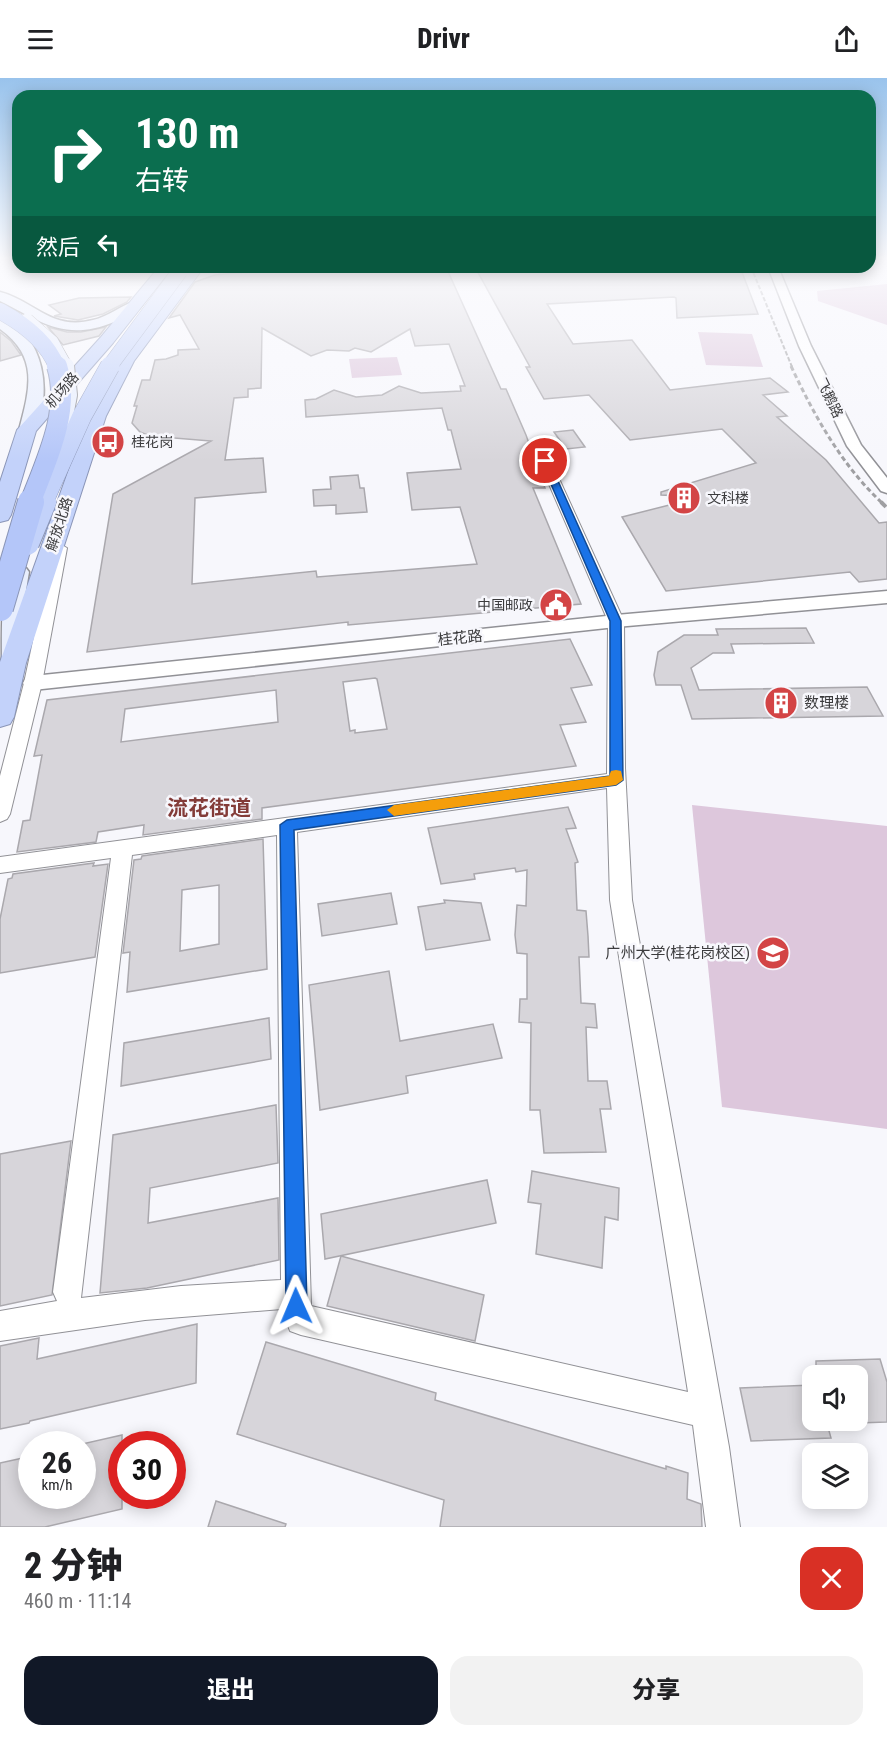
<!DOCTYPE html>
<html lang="zh">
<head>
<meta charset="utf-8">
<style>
  :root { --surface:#fff; --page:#f2f2f2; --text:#202124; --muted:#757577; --accent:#111827 }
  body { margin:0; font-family:"Roboto Condensed","Noto Sans SC",sans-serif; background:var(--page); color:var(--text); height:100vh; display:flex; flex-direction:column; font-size:22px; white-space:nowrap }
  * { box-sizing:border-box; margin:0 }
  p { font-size:20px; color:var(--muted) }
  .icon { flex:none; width:33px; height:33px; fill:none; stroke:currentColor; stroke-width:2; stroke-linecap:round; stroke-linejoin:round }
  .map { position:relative; height:1449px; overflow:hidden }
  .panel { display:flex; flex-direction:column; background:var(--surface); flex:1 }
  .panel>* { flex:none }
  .top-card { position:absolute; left:12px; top:12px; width:864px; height:183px; border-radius:18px; box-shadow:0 3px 15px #0003; background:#0b6e4f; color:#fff; overflow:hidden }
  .buttons { position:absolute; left:802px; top:1287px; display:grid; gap:12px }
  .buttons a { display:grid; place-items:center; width:66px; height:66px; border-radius:12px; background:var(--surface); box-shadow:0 3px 15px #0003; font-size:30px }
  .speed { position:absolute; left:18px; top:1353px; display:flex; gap:12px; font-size:30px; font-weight:700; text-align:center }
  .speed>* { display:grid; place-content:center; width:78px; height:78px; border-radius:50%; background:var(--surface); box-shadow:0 3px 15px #0003; line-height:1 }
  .speed small { font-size:15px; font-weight:400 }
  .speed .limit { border:9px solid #d22; background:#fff; color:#111 }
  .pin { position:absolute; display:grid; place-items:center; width:51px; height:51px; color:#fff; margin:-26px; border:3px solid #fff; border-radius:50%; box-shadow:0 2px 6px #0007 }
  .me { position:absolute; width:66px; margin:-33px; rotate:359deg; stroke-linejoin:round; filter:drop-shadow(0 0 4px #0008) }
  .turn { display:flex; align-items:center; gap:21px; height:126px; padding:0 24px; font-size:27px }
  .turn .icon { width:78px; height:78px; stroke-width:2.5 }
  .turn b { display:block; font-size:42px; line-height:51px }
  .then { display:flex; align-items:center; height:57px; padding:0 24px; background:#0003; gap:12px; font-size:22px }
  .round { display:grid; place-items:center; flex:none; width:63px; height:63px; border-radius:18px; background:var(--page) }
  .summary { display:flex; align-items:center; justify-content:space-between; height:102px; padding:0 24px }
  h1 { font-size:36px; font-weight:800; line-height:45px }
  .button { display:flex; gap:12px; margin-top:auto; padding:12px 24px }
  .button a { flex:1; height:69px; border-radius:18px; background:var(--accent); color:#fff; font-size:24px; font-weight:800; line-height:69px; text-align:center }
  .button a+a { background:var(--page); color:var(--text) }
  header { display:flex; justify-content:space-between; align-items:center; height:78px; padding:0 24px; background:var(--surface); font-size:27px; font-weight:800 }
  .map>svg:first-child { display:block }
</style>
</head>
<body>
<header><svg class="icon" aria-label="menu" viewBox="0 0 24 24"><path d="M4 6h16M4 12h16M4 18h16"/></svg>Drivr<svg class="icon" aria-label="share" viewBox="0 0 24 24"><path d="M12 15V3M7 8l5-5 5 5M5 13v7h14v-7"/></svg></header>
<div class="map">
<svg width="887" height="1449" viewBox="0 0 887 1449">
  <rect width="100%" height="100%" fill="#f7f7fc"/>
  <g fill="#ddc7dc">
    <polygon points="887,206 887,247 818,223 817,213"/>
    <polygon points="698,254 752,256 763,289 706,287"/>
    <polygon points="397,279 402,297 352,300 349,281"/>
    <polygon points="692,727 887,748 887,1051 722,1029"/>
  </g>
  <g fill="#d7d5da" stroke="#aaa8ad" stroke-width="1.5" fill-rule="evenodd">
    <path d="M380,189h66l55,122h5l20,46 19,53h-12l48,116 -233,21v-3l-261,30 26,-158 98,-53 -61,-5 -10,-4 -8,-9 5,-17h-3l8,-26h8l5,-20 11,-1 12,-4v-5l21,-1 -19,-34 -11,3 26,-36 20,-7 21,-2zM262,250l49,28 16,-6 22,1 6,-3 16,4 39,-23 5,17 34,-2 16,42h-5l1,5 -40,2 -22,-7 -17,9 -26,2 -22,-7 -18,9 -11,1 1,17 136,-9 6,22h3l10,39 -54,4 5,37 48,-3 17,57 -160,13 -1,-6 -124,13 3,-86 71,-6 -3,-34 -38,2 9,-62 14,-1v-8l13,-1z"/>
    <polygon points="475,189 656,191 740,189 758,236 677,240 676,220 674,219 547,226 573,266 632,262 670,312 770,300 788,314 763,317 787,338 777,339 826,382 879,445 887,444 887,501 859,504 850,494 666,513 622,439 701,419 661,417 661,414 756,385 722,351 630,362 589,317 544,321 526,289 530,289"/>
    <polygon points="131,219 127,224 103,236 78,242 54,238 61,236 49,227 79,220"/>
    <polygon points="48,249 67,254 81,254 106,249 99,258 63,267"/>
    <polygon points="0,254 11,263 21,277 0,283"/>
    <polygon points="573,352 585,369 566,371 554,354"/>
    <polygon points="358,397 360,410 364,410 367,434 336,436 336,427 314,428 313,412 331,411 330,399"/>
    <polygon points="806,550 814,565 731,566 734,575 713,575 691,590 699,612 867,609 883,638 692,641 681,607 656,607 654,597 658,574 684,557 718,557 716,551"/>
    <path d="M570,561l22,46 -21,3 15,34 -26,3 16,41 -314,42v11l-119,16 1,-10 -46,7 -2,10 -79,10 6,-31 7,-1 12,-65 -8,1 13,-56zM375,600l2,1 10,50 -32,4v-3l-5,1 -7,-49zM276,612l2,32 -157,20 4,-33z"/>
    <polygon points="568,729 576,750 566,751 578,784 575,785 577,832 586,833 588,858 589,879 579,879 581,925 595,926 597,950 586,949 588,1003 607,1003 611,1031 600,1031 606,1074 544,1075 540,1032 530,1032 531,945 519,944 520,921 527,921 527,876 517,875 515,857 517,827 526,828 527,792 516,794 515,790 474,796 475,801 441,806 428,750"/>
    <path d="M263,761l4,130 -140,23 3,-40 -7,1 11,-93 7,-1 1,-3zM219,807v59l-39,7 2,-61z"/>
    <polygon points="94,785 93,788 108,786 95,879 0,895 0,841 8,801 12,800 13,796"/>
    <polygon points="391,815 397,846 322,858 318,826"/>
    <polygon points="444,822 481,825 490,862 426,872 418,829 445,825"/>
    <polygon points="389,893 400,963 493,946 502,980 406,998 408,1015 320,1032 309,907"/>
    <polygon points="269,940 271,981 121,1008 124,965"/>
    <polygon points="276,1027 278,1085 150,1110 148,1145 278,1120 279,1182 147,1210 100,1215 113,1057"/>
    <polygon points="71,1063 52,1217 0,1228 0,1076"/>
    <polygon points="532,1093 619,1110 618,1142 605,1139 602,1190 536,1176 541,1126 528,1124"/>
    <polygon points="487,1102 496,1145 325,1181 321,1136"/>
    <polygon points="341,1178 484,1217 475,1263 327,1228"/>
    <polygon points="197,1246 196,1305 30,1343 29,1345 0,1351 0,1268 39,1260 37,1281"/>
    <polygon points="266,1264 436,1315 435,1322 666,1391 666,1388 688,1395 687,1421 701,1426 702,1449 440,1449 444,1422 237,1356"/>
    <polygon points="880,1281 887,1304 887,1344 858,1345 858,1298 816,1298 816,1283"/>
    <polygon points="813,1307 813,1342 826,1342 831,1360 751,1363 740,1310"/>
    <polygon points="122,1357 122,1431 45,1449 0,1449 0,1385 32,1378 32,1418 82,1418 82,1366"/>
    <polygon points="216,1423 286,1446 285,1449 208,1449"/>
  </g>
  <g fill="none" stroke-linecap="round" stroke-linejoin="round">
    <defs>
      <g id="minor">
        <polygon points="195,189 259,189 255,192 192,194 192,190"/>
        <path d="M545,379l6,4 73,160 1,147 7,132 97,547 11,80h-34l-13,-102 -392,-90 -11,-4 -8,-22 -137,11 -145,21v-30l57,-10 -4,-9 58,-434 -111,15v-16l607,-83 1,-153 -69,-160zM607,710l3,112 78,492 -377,-86 -14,-474zM277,757l4,445 -100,6 -100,12 51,-443z"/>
        <polygon points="60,466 67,470 42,605 10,736 7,741 0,744 0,698 24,605 53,470"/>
      </g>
      <g id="tertiary">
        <polygon points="768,189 778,189 811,268 861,367 887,400 887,415 881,413 847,368 799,268"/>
        <polygon points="887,513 887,525 616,549 33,612 26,610 23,605 26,600 33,598 616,537"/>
      </g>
      <g id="secondary">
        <path d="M0,214c35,9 51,39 93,28 15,-3 28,-15 43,-19l6,4c-7,8 -18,13 -28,17 -49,20 -72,0 -114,-21z"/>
        <path d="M0,241c45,11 54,80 33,114l-6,2 -8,-5c11,-41 20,-73 -19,-101z"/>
        <path d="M19,488l7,2 3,4 -5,30v60l-3,5 -8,2 -8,-2 -3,-5c0,-25 -2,-73 10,-94z"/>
      </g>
      <g id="trunk">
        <polygon points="159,189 173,189 113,265 36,353 11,437 8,442 0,444 0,404 17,352 101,259"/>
        <polygon points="190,189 204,189 134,283 106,338 26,585 14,639 10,646 0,649 0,584 88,338 118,282"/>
      </g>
    </defs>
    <use href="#minor" stroke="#919196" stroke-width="2"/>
    <use href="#tertiary" stroke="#919196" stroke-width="3"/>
    <use href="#secondary" stroke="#919196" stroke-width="3"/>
    <use href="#trunk" stroke="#8a95b7" stroke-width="2"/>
    <use href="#minor" fill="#fff" fill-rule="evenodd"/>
    <use href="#tertiary" fill="#fff" fill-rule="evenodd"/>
    <use href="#secondary" fill="#e8eefd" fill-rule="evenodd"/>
    <use href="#trunk" fill="#c3d2fa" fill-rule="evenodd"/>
    <polyline stroke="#9f9fa2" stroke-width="2" stroke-dasharray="4.5 2" stroke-linecap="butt" points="751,189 792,289"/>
    <path stroke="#9f9fa2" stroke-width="3" stroke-dasharray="5 3" stroke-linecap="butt" d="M791,288c24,51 50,98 91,137"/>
    <polyline stroke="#9f9fa2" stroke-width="4" stroke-dasharray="7 4" stroke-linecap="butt" points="881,424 887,430"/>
    <defs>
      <polyline id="secondary-bridge-far1" points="27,242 52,264 66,289"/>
      <polyline id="secondary-bridge" points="63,349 69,317 66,288"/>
      <polyline id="trunk-bridge-far2" points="109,289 180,193"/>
      <polyline id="trunk-bridge-far1" points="43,425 82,338 110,288"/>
      <polyline id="trunk-bridge" points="27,465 44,424"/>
      <path id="motorway-bridge-far2" d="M0,233c24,13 47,30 57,56"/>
      <path id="motorway-bridge-far1" d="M30,425c16,-42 41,-92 27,-137"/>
      <polyline id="motorway-bridge" points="0,530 31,424"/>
    </defs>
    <use href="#secondary-bridge-far1" stroke="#919196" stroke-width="14" stroke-linecap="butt"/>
    <use href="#secondary-bridge" stroke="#919196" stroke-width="18" stroke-linecap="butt"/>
    <use href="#trunk-bridge-far2" stroke="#8a95b7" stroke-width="16" stroke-linecap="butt"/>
    <use href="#trunk-bridge-far1" stroke="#8a95b7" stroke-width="20" stroke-linecap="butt"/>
    <use href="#trunk-bridge" stroke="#8a95b7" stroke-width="26" stroke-linecap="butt"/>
    <use href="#motorway-bridge-far2" stroke="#8a95b7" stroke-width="17" stroke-linecap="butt"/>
    <use href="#motorway-bridge-far1" stroke="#8a95b7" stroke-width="22" stroke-linecap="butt"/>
    <use href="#motorway-bridge" stroke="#8a95b7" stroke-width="28" stroke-linecap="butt"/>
    <use href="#secondary-bridge-far1" stroke="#e8eefd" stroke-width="13"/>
    <use href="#secondary-bridge" stroke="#e8eefd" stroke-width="16"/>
    <use href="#trunk-bridge-far2" stroke="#c3d2fa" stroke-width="15"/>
    <use href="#trunk-bridge-far1" stroke="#c3d2fa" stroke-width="19"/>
    <use href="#trunk-bridge" stroke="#c3d2fa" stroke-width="24"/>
    <use href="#motorway-bridge-far2" stroke="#b4c6f9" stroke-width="16"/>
    <use href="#motorway-bridge-far1" stroke="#b4c6f9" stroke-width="20"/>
    <use href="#motorway-bridge" stroke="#b4c6f9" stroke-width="26"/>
  </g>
  <linearGradient id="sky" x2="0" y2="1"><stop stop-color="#99c3ec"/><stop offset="0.47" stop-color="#fbfbfe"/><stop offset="1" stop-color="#fbfbfe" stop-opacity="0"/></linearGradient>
  <rect width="887" height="384" fill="url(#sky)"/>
  <polygon fill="#1a73e8" stroke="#114b97" stroke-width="1.5" points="545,380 549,383 621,543 623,702 616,707 294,752 307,1228 304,1235 296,1238 289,1235 286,1228 280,747 287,742 610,698 610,543 541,383"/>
  <polygon fill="#f59e0b" points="616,692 621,693 623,702 616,707 394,738 387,732 394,727 609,698 611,693"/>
  <defs>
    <symbol id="bus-disc" viewBox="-11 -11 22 22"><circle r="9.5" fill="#d34445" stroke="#f7f7fc"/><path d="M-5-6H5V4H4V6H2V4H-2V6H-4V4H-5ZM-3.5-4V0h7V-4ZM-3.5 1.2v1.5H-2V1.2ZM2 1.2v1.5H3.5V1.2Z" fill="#fff"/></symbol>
    <symbol id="building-disc" viewBox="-11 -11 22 22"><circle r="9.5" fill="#d34445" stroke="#f7f7fc"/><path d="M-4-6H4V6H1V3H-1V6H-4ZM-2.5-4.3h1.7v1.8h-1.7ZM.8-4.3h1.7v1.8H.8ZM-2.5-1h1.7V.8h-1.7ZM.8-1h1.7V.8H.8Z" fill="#fff"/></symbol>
    <symbol id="civic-disc" viewBox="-11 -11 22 22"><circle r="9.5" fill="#d34445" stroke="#f7f7fc"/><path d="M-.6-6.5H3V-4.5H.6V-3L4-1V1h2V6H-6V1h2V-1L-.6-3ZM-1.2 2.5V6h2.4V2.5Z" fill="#fff"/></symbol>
    <symbol id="university-disc" viewBox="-11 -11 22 22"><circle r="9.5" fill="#d34445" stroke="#f7f7fc"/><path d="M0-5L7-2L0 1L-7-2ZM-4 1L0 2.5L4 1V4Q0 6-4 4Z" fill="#fff"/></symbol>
  </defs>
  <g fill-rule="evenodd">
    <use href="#bus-disc" x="89" y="345" width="38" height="38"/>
    <use href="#building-disc" x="665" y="401" width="38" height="38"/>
    <use href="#civic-disc" x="537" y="508" width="38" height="38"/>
    <use href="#building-disc" x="762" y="606" width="38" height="38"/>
    <use href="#university-disc" x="754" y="856" width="38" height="38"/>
  </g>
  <g text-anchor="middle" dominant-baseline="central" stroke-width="5" stroke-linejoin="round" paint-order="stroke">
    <g font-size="14" fill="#3b3b3d" stroke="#f7f7fc">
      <text transform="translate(62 312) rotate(-49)">机场路</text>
      <text transform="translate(830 320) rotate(64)">飞鹅路</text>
      <text transform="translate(59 446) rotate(-72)">解放北路</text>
    </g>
    <g font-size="14" fill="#3b3b3d" stroke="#f7f7fc" text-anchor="start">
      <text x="131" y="364">桂花岗</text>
      <text x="707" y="420">文科楼</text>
      <text x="533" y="527" text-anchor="end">中国邮政</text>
    </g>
    <g font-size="15" fill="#3b3b3d" stroke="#f7f7fc">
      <text transform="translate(460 560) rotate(-6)">桂花路</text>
    </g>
    <g font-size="15" fill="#3b3b3d" stroke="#f7f7fc" text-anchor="start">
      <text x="804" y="625">数理楼</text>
      <text x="750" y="875" text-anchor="end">广州大学(桂花岗校区)</text>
    </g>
    <g font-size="21" font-weight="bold" fill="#833b38" stroke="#f7f7fc">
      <text x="209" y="730">流花街道</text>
    </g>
  </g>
</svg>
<div class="buttons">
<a><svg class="icon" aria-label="sound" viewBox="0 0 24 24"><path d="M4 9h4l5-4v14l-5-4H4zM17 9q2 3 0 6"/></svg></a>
<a><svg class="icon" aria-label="layers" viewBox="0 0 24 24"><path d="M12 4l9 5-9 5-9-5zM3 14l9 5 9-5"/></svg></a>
</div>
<div class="speed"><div>26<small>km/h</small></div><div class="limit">30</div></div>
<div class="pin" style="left:545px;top:383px;background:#d93025"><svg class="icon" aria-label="arrive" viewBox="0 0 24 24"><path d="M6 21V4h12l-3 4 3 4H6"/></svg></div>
<svg class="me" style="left:296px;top:1228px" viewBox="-20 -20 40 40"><path d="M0-17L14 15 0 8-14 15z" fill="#1a73e8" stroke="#fff" stroke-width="4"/></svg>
<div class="top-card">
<div class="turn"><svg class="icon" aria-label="right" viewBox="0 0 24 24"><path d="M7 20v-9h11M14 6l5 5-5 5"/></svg><div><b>130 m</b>右转</div></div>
<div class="then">然后<svg class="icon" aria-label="left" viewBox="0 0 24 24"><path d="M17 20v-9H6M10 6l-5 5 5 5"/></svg></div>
</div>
</div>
<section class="panel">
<div class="summary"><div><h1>2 分钟</h1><p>460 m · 11:14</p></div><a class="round" style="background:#d93025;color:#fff"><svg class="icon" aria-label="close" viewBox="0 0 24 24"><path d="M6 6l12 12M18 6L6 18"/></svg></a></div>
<div class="button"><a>退出</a><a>分享</a></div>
</section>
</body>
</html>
